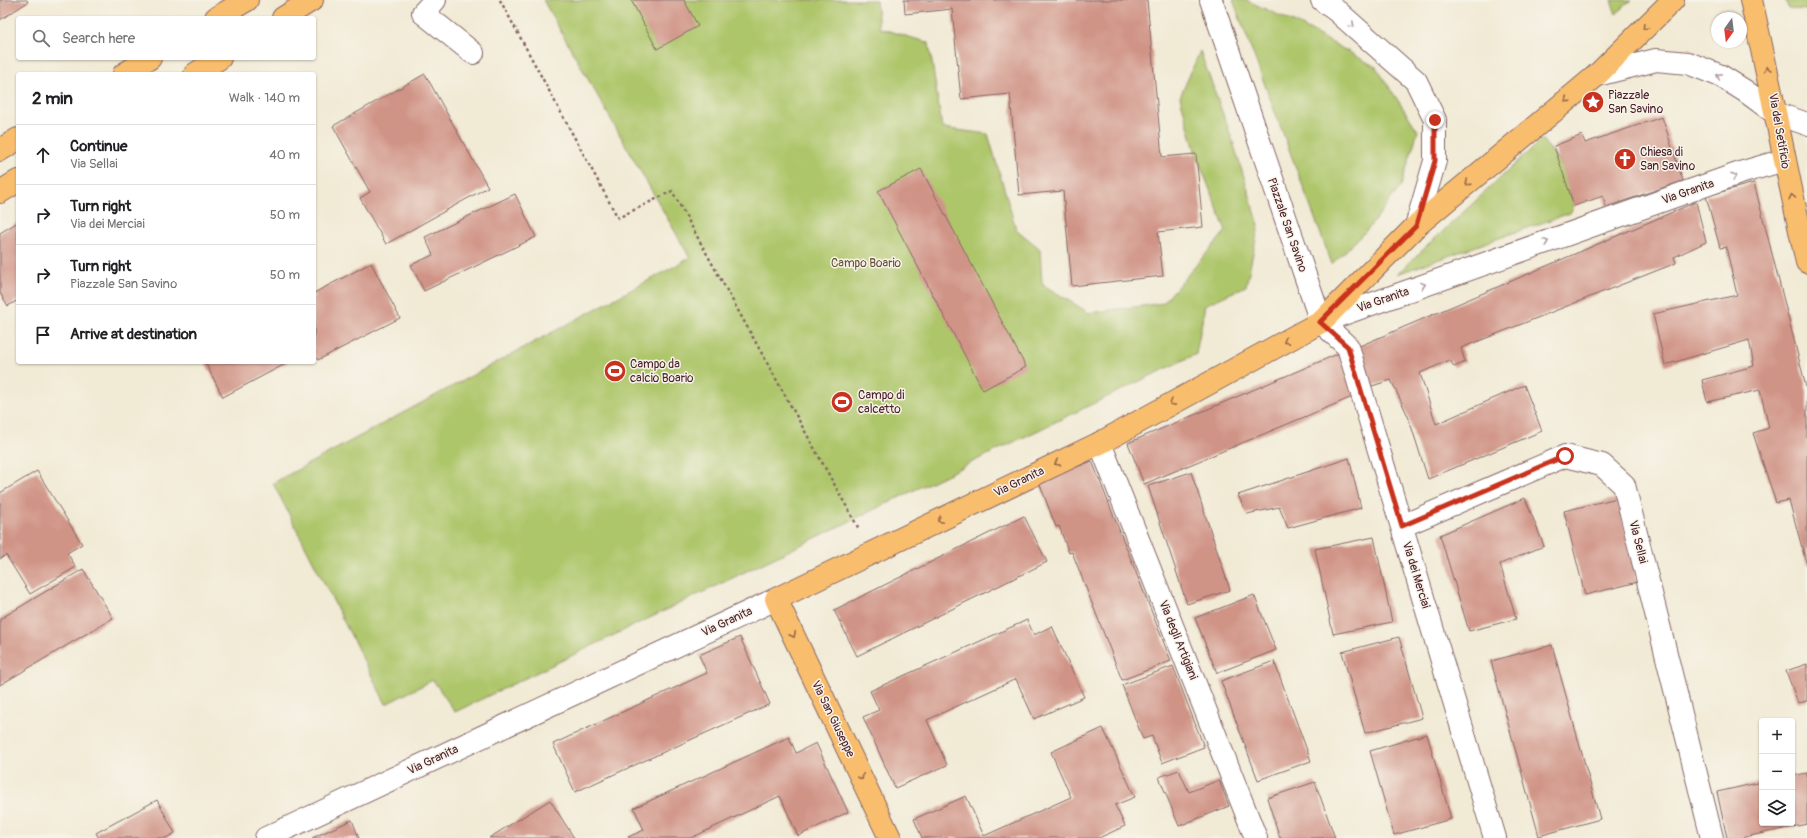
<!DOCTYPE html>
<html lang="en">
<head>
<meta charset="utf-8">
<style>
  :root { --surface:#fff; --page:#f6f6f6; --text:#202124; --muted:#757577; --line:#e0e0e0 }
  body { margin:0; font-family:Pangolin,sans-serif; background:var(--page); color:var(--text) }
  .controls { position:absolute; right:12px; bottom:12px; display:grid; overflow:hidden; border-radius:4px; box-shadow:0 1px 3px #0004 }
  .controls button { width:36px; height:36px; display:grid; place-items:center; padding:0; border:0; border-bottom:1px solid var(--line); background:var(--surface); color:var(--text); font:20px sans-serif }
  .compass { position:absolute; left:1711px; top:12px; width:36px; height:36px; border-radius:50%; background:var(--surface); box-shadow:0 1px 3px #0004; rotate:194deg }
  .stop { position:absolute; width:12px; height:12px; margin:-9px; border:3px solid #c8321e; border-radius:50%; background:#fff }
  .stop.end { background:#c8321e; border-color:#fff; box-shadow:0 1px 4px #0008 }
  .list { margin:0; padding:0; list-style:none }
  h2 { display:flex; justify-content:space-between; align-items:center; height:52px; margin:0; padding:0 16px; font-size:17px }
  h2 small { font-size:13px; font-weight:400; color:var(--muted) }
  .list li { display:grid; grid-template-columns:26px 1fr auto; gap:12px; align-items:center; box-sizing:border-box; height:60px; padding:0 16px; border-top:1px solid var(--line) }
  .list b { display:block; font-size:15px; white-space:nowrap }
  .list p { margin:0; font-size:13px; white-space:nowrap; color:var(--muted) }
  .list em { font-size:13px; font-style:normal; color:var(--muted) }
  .icon { flex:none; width:22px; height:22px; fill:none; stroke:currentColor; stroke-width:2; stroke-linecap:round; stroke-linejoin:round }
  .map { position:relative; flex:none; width:1807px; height:838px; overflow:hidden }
  .search { position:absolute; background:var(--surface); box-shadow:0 1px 3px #0004; left:16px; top:16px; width:300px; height:44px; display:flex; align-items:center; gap:10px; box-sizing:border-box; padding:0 14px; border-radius:4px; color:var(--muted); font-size:15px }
  .panel { position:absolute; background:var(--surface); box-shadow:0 1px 3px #0004; left:16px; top:72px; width:300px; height:292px; border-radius:4px }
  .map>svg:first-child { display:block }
  .green { fill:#aec66b; stroke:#7c724b }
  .building { fill:#d09487 }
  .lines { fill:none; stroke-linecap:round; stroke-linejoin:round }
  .minor-casing { stroke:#846666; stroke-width:24 }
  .major-casing { stroke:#846666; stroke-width:24 }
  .path { stroke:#846666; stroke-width:2.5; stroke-dasharray:3 3; stroke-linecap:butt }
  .minor { stroke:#fff; stroke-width:22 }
  .major { stroke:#f9be6d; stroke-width:22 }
  .oneway { stroke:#ae9aa0 }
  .oneway2 { stroke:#996749 }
  .route { stroke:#c8321e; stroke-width:5 }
  .labels { text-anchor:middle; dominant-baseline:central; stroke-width:3; stroke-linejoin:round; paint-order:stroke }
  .poi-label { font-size:12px; fill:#4a1f2b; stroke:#f7f3e8; text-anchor:start }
  .street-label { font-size:12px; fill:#4a1f2b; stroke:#f7f3e8 }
  .park-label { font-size:12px; fill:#68513e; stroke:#f7f3e8 }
</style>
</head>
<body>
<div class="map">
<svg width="1807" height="838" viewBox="0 0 1807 838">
  <rect width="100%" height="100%" fill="#f7f3e8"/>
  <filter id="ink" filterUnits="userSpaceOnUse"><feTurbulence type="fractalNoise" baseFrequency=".025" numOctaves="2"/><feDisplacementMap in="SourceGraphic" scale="8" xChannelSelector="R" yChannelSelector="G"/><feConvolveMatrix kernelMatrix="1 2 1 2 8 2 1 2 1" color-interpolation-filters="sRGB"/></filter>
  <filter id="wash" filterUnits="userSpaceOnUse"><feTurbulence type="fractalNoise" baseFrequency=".012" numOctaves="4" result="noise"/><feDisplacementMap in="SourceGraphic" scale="16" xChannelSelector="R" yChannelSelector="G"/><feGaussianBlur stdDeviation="0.9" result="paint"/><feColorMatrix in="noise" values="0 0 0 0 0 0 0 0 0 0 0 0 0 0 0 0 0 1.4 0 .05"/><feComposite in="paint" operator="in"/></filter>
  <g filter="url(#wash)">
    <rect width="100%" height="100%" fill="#f1ead5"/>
    <!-- green -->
    <path class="green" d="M543 0H876L879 28 929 43 942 128 988 134 1016 229 1040 249 1042 284 1089 313 1163 303 1226 231 1196 154 1180 97 1200 51 1232 139 1259 225 1246 286 1205 305 1196 354 455 712 433 680 386 704 273 483 690 258Z
      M1233 0H1246L1300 25 1376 67 1418 131 1401 186 1368 229 1332 264Z
      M1611 0H1632L1616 14Z
      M1786 0H1807V10L1788 9Z
      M1542 139 1561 164 1574 206 1570 213 1397 274Z"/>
    <g id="blocks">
      <!-- building -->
      <path class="building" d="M0 0H27L28 2 0 20Z
        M631 0H684L698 26 657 49Z
        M904 0H1147L1162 157 1196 154 1203 227 1158 232 1163 276 1072 286 1063 191 1019 195 1010 94 961 99 952 9 905 14Z
        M425 74 488 187 386 244 360 198 370 192 333 126Z
        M1662 117 1683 181 1606 207 1603 196 1574 206 1554 146 1582 135 1585 143Z
        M921 169 1026 367 983 390 878 191Z
        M1754 183 1807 391V566L1789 500 1776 503 1753 433 1769 428 1760 390 1707 402 1702 380 1754 366 1749 340 1665 365 1653 314 1737 295 1726 247 1720 248 1706 196Z
        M515 194 536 237 424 291 411 265 433 255 425 237Z
        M1696 202 1706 242 1674 257 1676 263 1461 348 1465 362 1454 367 1450 360 1420 373 1436 424 1524 385 1542 431 1428 479 1408 416 1391 380 1372 386 1355 348Z
        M18 222V300L8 306 0 293V233Z
        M371 263 400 318 318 360 314 353V293Z
        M1340 353 1357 395 1144 484 1128 443Z
        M205 362H289L223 397Z
        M1349 458 1361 508 1288 528 1279 507 1247 514 1238 495Z
        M1092 461 1171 661 1122 680 1072 552 1069 553 1059 526 1056 527 1039 482Z
        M37 471 82 544 67 553 76 567 30 594 6 555 0 559V493Z
        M1191 472 1230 590 1187 604 1148 486Z
        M1525 498 1544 546 1500 564 1516 619 1469 631 1440 535Z
        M1617 498 1638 582 1585 595 1564 511Z
        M1024 516 1047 562 857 656 834 610Z
        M1374 537 1392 622 1333 634 1315 549Z
        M83 569 113 618 0 685V619Z
        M1254 595 1276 650 1217 673 1195 618Z
        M1027 620 1034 635 1052 626 1084 697 1034 719 1016 679 927 720 947 765 895 788 863 717 879 710 870 691Z
        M740 637 770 704 575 792 553 744 707 673 699 655Z
        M1399 637 1422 718 1365 733 1342 652Z
        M1552 645 1600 819 1539 836 1491 661Z
        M1274 661 1311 761 1258 780 1221 681Z
        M1807 664V701L1798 703 1786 671Z
        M1173 666 1204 747 1162 763 1152 736 1143 739 1122 685Z
        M1103 728 1135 797 1115 805 1125 826 1099 838H922L914 819 966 796 984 836 1071 797 1051 752Z
        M1427 734 1451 819 1394 835 1370 751Z
        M789 737 796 753 816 743 848 812 798 836 780 796 691 838H629L628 837 644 830 634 808Z
        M1179 770 1189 792 1219 780 1229 806 1179 826 1159 777Z
        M1807 773V824L1740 838H1727L1717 792 1762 782V823H1792V776Z
        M1315 782 1335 838H1280L1267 798Z
        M157 800 175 833 166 838H99L96 833Z
        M550 800 574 838H489Z
        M352 820 359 838H312Z"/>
    </g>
  </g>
  <g filter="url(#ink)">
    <use href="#blocks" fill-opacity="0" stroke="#846666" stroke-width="1"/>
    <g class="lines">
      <!-- minor casing -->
      <g class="minor-casing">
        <path id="minor" d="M435 0 423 13 473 53
          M1211 0 1321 322 1348 347 1495 838
          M1322 0 1338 12 1416 81 1435 120V161L1416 226
          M1597 75 1656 60 1688 63 1721 76 1745 91 1775 113 1807 124
          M1321 322 1740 173 1784 160
          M1100 443 1256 838
          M1402 526 1565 456 1602 465 1624 485 1712 838
          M266 838 776 599"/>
      </g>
      <!-- major casing -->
      <g class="major-casing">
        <path id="major" d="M1751 0C1771 87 1787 175 1807 262
          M216 18 247 0
          M283 18 312 0
          M124 74 150 58
          M195 74 220 58
          M0 150 18 139
          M0 192 18 181
          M890 838 776 599 1100 443 1321 322 1416 226 1597 75 1673 0"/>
      </g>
      <!-- path -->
      <path class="path" d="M500 0 618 218 672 191 859 529"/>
      <!-- minor -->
      <use href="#minor" class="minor"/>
      <!-- major -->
      <use href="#major" class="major"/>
    </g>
    <!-- one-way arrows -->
    <defs><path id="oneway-chevron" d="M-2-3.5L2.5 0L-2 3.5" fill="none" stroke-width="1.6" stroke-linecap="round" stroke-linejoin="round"/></defs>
    <g class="oneway">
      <use href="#oneway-chevron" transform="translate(1352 25) rotate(42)"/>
      <use href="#oneway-chevron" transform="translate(1719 76) rotate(-154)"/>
      <use href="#oneway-chevron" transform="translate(1734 176) rotate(-19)"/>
      <use href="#oneway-chevron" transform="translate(1546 242) rotate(-19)"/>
      <use href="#oneway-chevron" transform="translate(1423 285) rotate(-19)"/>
    </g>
    <g class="oneway2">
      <use href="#oneway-chevron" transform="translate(1645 27) rotate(135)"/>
      <use href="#oneway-chevron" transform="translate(1767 69) rotate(-103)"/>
      <use href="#oneway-chevron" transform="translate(1567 100) rotate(140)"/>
      <use href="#oneway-chevron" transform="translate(1468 183) rotate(140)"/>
      <use href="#oneway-chevron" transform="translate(1792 197) rotate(-103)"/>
      <use href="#oneway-chevron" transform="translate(1286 341) rotate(151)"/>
      <use href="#oneway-chevron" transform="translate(1172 403) rotate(151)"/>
      <use href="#oneway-chevron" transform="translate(1057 463) rotate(154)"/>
      <use href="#oneway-chevron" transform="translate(940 520) rotate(154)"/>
      <use href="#oneway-chevron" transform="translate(793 635) rotate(64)"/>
      <use href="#oneway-chevron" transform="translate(861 777) rotate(64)"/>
    </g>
  </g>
  <g class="lines" filter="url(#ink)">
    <!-- route -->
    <path class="route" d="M1435 120V161L1416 226 1320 322 1348 347 1402 526 1565 456"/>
  </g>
  <!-- icons -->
  <defs>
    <g id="sight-disc" transform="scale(1.15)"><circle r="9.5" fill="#c8321e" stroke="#f7f3e8"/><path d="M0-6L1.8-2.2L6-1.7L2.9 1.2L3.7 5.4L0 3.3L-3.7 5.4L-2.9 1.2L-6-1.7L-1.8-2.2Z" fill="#fff"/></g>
    <g id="church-disc" transform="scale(1.15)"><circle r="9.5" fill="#c8321e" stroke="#f7f3e8"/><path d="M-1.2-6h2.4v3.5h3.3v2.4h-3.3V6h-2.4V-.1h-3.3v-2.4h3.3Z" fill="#fff"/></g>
    <g id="stadium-disc" transform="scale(1.15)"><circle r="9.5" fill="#c8321e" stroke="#f7f3e8"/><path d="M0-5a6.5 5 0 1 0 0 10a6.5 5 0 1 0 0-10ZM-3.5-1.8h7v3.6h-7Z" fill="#fff"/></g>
  </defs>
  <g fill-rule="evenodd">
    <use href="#sight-disc" x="1593" y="102"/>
    <use href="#church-disc" x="1625" y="159"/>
    <use href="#stadium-disc" x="615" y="371"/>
    <use href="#stadium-disc" x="842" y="402"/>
  </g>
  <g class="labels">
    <!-- poi labels -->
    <g class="poi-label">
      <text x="1608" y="95">Piazzale<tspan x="1608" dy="14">San Savino</tspan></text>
      <text x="1640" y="152">Chiesa di<tspan x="1640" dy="14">San Savino</tspan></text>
      <text x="630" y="364">Campo da<tspan x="630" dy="14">calcio Boario</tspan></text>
      <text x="858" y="395">Campo di<tspan x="858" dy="14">calcetto</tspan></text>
    </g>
    <!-- street labels -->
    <g class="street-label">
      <text transform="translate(1779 131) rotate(80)">Via del Setificio</text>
      <text transform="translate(1688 192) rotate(-19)">Via Granita</text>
      <text transform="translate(1287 225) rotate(71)">Piazzale San Savino</text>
      <text transform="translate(1383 300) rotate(-19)">Via Granita</text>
      <text transform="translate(1019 482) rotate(-26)">Via Granita</text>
      <text transform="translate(1638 542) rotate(76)">Via Sellai</text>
      <text transform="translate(1416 575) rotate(73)">Via dei Merciai</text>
      <text transform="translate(727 622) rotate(-25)">Via Granita</text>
      <text transform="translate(1178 640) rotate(68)">Via degli Artigiani</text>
      <text transform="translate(833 719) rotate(64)">Via San Giuseppe</text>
      <text transform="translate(433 760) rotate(-25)">Via Granita</text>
    </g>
    <!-- park labels -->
    <g class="park-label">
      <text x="866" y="263">Campo Boario</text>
    </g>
  </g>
</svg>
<div class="controls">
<button>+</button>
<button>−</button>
<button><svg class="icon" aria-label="layers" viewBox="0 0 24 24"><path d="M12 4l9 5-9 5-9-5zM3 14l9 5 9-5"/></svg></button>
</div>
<svg class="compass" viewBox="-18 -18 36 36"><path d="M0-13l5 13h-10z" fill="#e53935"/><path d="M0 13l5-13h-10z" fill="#757577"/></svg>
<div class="stop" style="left:1565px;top:456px"></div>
<div class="stop end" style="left:1435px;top:120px"></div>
<div class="search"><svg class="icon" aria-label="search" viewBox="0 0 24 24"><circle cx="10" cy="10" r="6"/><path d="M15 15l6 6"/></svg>Search here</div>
<section class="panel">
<h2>2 min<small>Walk · 140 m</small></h2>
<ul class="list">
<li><svg class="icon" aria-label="ahead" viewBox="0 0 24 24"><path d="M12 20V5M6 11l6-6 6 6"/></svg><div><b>Continue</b><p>Via Sellai</p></div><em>40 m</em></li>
<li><svg class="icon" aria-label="right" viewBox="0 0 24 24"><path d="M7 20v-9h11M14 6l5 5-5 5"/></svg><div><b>Turn right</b><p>Via dei Merciai</p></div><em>50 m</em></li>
<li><svg class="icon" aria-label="right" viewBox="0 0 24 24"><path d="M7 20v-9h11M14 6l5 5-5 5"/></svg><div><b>Turn right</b><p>Piazzale San Savino</p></div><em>50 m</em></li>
<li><svg class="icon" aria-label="arrive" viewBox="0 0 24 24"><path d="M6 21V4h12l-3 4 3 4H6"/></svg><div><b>Arrive at destination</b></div></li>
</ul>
</section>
</div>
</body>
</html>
